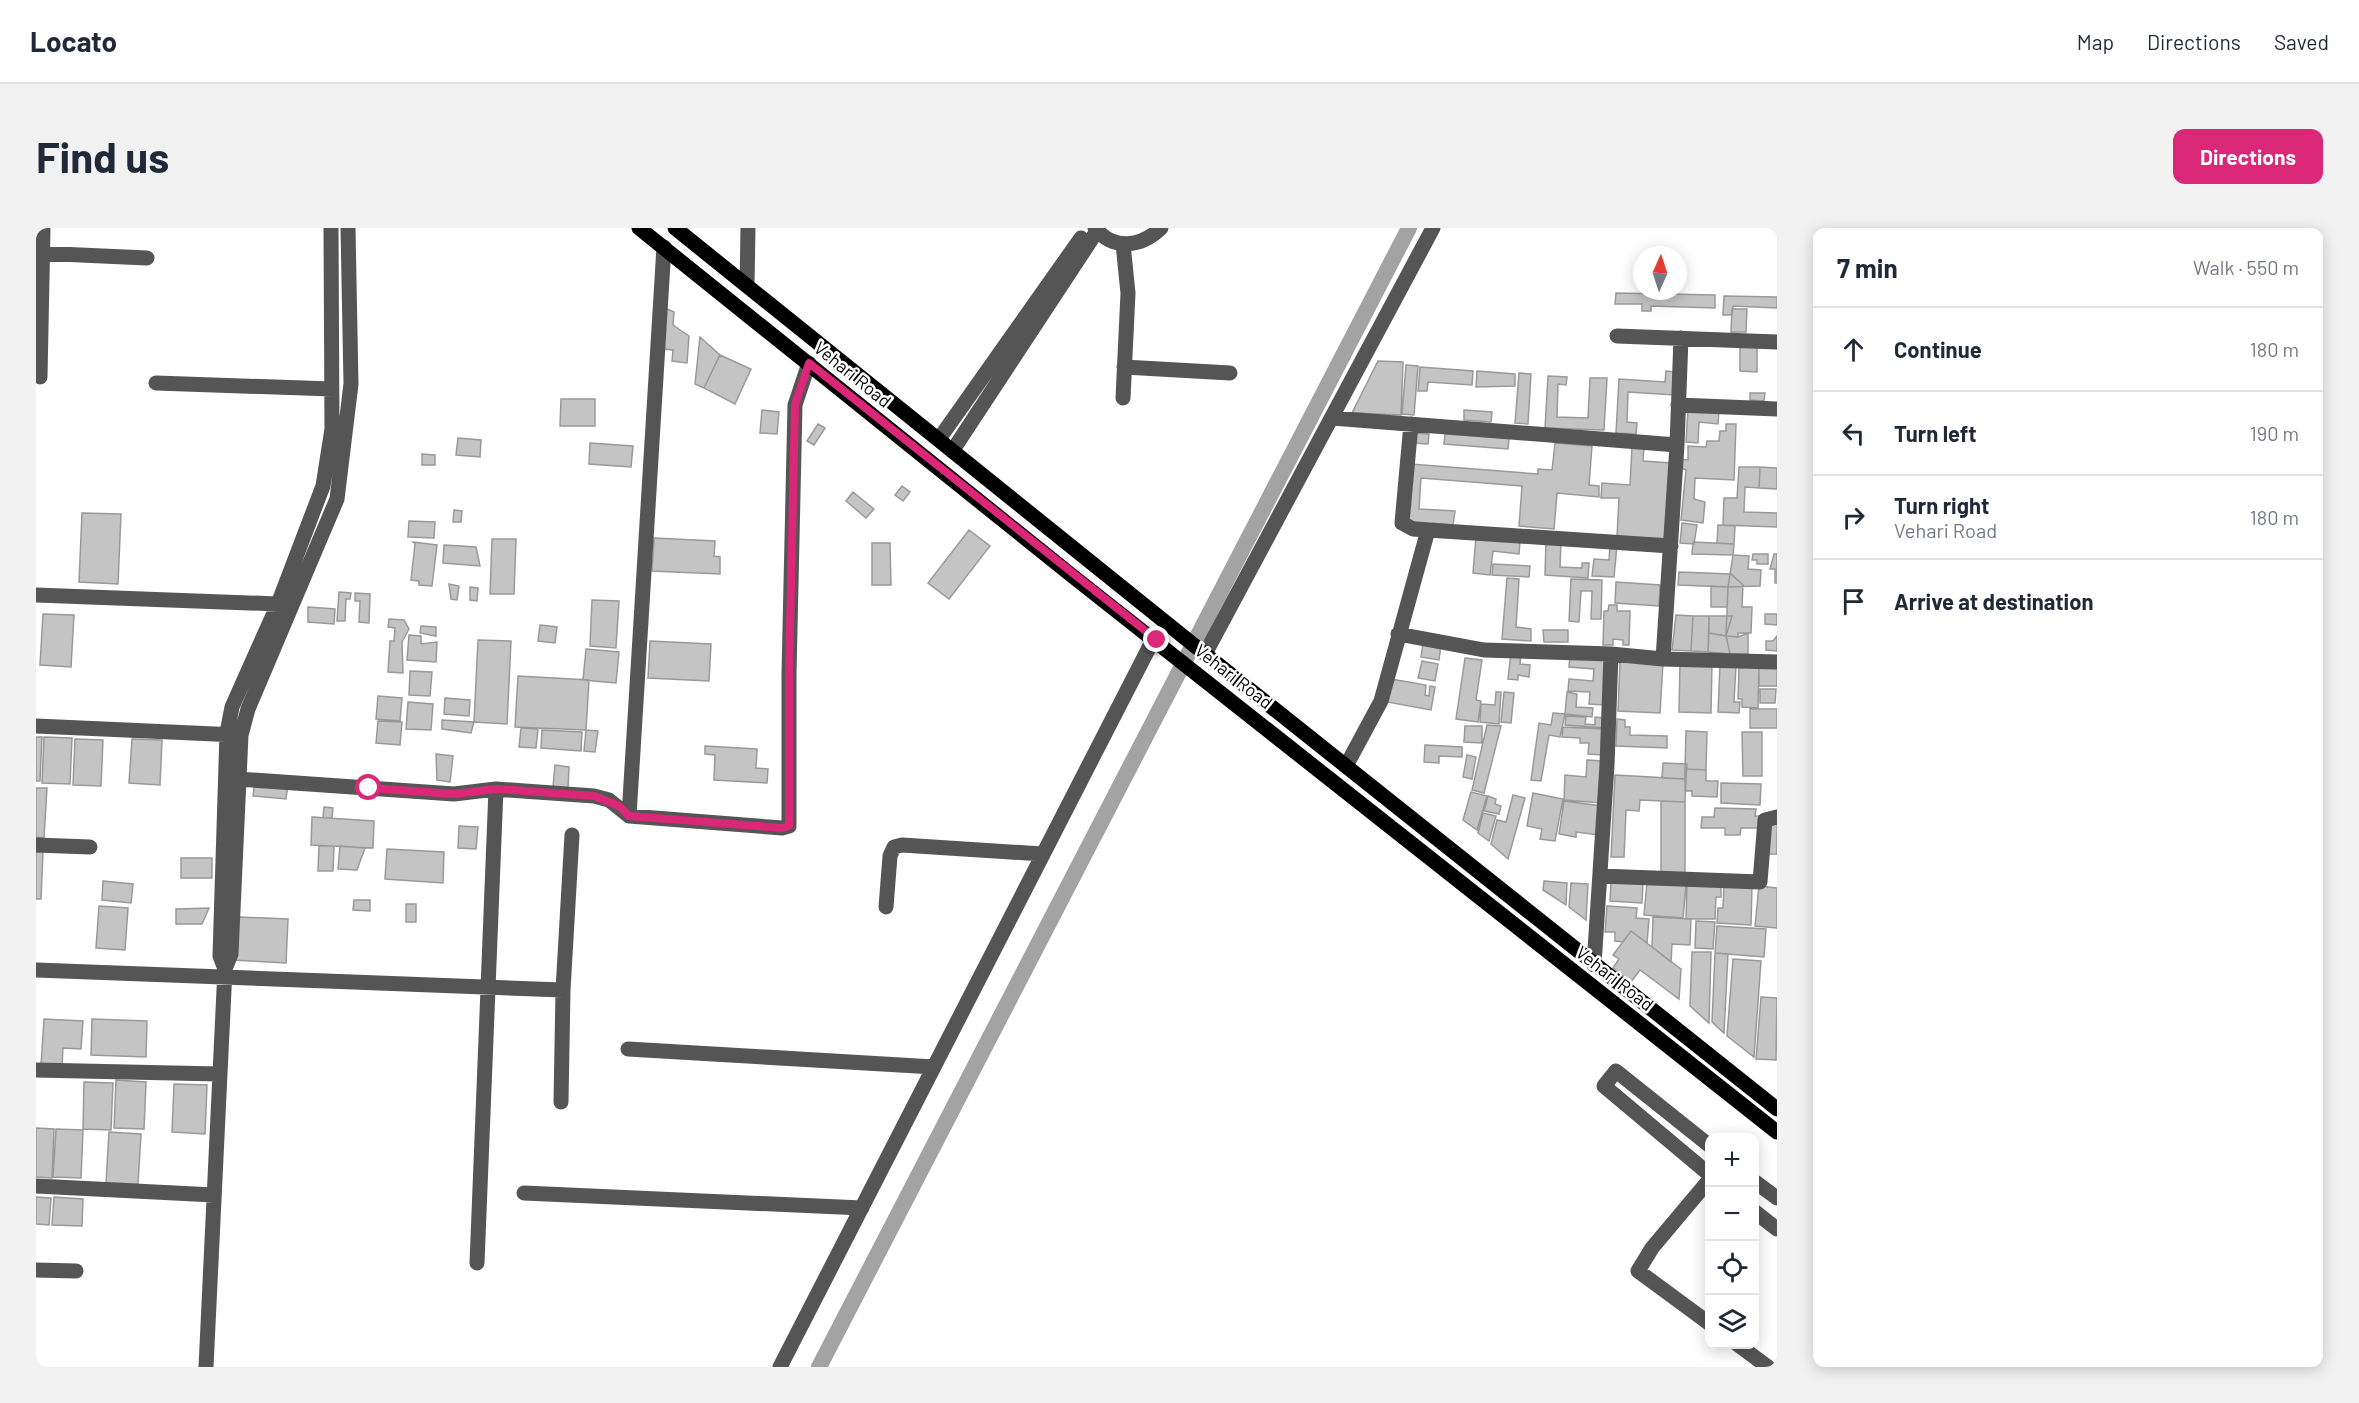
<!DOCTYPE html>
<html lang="en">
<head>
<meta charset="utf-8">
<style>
  :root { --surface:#fff; --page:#f2f2f3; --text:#1f2937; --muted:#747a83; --line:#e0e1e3; --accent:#db2777 }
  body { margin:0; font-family:Barlow,sans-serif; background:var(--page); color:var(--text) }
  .controls { position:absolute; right:18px; bottom:18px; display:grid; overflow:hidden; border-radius:12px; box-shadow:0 3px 15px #0003 }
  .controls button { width:54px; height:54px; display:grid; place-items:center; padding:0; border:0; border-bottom:2px solid var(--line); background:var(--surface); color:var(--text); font:30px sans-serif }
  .compass { position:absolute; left:1597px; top:18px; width:54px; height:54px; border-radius:50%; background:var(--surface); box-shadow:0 3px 15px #0003; rotate:3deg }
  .stop { position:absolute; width:18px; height:18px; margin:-14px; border:4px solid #db2777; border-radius:50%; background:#fff }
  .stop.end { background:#db2777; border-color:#fff; box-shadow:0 2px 6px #0008 }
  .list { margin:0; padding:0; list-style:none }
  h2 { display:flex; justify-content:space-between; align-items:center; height:78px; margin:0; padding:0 24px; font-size:26px }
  h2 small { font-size:20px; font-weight:400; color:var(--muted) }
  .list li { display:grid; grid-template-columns:39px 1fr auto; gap:18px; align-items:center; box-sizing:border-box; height:84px; padding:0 24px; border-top:2px solid var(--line) }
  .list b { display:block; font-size:22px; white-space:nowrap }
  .list p { margin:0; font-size:20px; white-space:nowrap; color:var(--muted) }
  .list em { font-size:20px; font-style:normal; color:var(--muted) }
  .icon { flex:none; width:33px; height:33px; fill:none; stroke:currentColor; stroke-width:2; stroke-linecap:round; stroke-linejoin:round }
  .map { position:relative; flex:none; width:1741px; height:1139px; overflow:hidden; border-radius:12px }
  header { display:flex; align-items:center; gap:36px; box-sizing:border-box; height:84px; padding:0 30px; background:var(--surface); border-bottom:2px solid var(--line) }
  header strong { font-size:28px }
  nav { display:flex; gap:33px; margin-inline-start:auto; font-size:21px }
  .intro { display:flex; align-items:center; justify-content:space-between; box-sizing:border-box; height:144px; padding:0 36px }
  h1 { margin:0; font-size:42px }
  .button { padding:15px 27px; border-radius:12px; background:var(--accent); color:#fff; font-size:21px; font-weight:700 }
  main { display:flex; gap:36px; padding:0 36px }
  aside { flex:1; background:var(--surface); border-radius:12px; box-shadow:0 3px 15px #0003 }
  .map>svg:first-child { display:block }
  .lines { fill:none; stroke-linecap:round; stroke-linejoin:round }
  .canal { stroke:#a3a3a3; stroke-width:16 }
  .building { fill:#c4c4c4; stroke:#999; stroke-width:1.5 }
  .minor { stroke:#555; stroke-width:15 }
  .major { stroke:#000; stroke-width:15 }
  .route { stroke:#db2777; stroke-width:8 }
  .labels { text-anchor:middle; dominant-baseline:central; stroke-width:5; stroke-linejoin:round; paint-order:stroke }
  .street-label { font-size:18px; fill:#000; stroke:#fff }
</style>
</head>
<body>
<header>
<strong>Locato</strong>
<nav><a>Map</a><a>Directions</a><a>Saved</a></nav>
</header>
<div class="intro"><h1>Find us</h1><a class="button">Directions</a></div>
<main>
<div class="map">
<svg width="1741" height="1139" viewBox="0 0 1741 1139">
  <rect width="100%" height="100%" fill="#fff"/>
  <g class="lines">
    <!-- canal -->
    <path class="canal" d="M783 1139 1373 0"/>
  </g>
  <!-- building -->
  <path class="building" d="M1580 65 1679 67V80L1615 78V83H1606V76H1579Z
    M1688 68 1741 69V80L1697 78 1696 87H1687Z
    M629 80 638 84 637 97 653 108 651 135 636 133 637 122 626 121Z
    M1696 81H1711L1710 104H1695Z
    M664 109 684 127 668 160 659 156Z
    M1704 118H1721V144L1704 143Z
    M684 127 715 141 699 176 668 160Z
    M1342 133 1367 134 1365 187 1316 185Z
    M1370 137 1382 138 1378 187 1366 186Z
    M1384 139 1437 143 1436 157 1392 154 1391 163H1382Z
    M1441 143 1479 146V158L1440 159Z
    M1630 143 1640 144 1639 167 1592 164 1591 194 1601 195 1600 206 1580 205 1583 151 1629 154Z
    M1483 145 1495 146 1492 196 1479 195Z
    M1512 148 1531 149 1530 157 1522 156 1521 189 1552 190 1554 150H1571L1568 202 1509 200Z
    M1714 165H1729L1728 173 1714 172Z
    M525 171H559V198H524Z
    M1652 181 1683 183 1682 196 1663 194 1662 215 1650 214Z
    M726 182 743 184 741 206 724 205Z
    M1428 182 1456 184 1455 194 1428 192Z
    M782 196 789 200 778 217 771 213Z
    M1690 196H1700L1698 252 1659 250 1658 271 1669 274 1667 295 1645 292 1650 242 1644 239V231L1652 232V218L1670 219 1671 213H1683L1684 203H1690Z
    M1378 205 1393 206 1392 216 1377 215Z
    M1409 206 1473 210 1472 221 1408 216Z
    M422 210 445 212 444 229 420 227Z
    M554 215 597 218 595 239 553 236Z
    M1519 215 1556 218 1553 257 1563 258V269L1521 265 1518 301 1483 298 1486 258 1385 250 1383 281 1419 283 1417 297 1370 293 1375 236 1502 246V241L1516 242Z
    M1596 218 1608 219 1607 233 1636 235 1631 312 1581 309 1583 270H1565L1566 255 1594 257Z
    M386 226 399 227V237H386Z
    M1703 239H1724L1723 260 1709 259 1708 284 1741 285V299L1687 297 1688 270H1701Z
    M1724 239 1741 240V261L1723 260Z
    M866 258 874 264 867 273 859 267Z
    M817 264 838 281 830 290 810 273Z
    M418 282 426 283 425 294H417Z
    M46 285 85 286 82 356 43 354Z
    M373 293 399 294 398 310 372 309Z
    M1646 295 1661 297 1658 316 1644 315Z
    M1682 297 1699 298 1698 316 1681 315Z
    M933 302 954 318 913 371 892 355Z
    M1440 308 1484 313 1483 326 1457 323 1454 347 1437 345Z
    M618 310 679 313 678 328 684 329V346L616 343Z
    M456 311H480L478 366H454Z
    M1510 312 1525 313 1524 339 1546 340V335H1553L1552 350 1509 347Z
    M377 314 401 317 396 358 383 357V353L375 352 379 316Z
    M1657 314 1698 316 1697 327 1656 326Z
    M836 315H854L855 357H836Z
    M408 317 440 319 444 338 407 335Z
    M1574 317H1581L1578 349 1556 348 1558 331 1573 332Z
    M1717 326H1732V336H1721V332H1716Z
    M1738 326H1741V355H1739V341H1734Z
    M1697 327 1713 328 1712 341 1725 342 1724 358 1692 359Z
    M1457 336 1494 338 1493 349 1456 347Z
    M1643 344 1695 346 1707 357 1706 379H1716L1715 405H1702V409L1690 408 1692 359 1642 357Z
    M1471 350 1483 351 1480 399 1495 401V413L1466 411Z
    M1535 351 1566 352 1565 391H1555L1556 363H1545L1543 394 1533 393Z
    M1580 354 1624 357 1623 378 1579 375Z
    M413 356 423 358 421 372 415 371Z
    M1675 358 1692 359 1691 379H1675Z
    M434 359 442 360 441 373 434 372Z
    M303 364 315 365 314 371H310L309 393H301Z
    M319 365 334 366 333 395 323 394 324 373H319Z
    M556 372 583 373 580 420 554 418Z
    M1573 377H1581V383H1594L1593 417H1587V412L1577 411V417H1567L1568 383H1572Z
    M272 379 299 381 298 396 272 394Z
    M7 386 38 387 35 439 4 437Z
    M1729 386H1741V397L1729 396Z
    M1640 387 1657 388 1655 423 1636 422Z
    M1657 388H1673L1672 424 1655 423Z
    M1673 388H1696L1690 408 1673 405Z
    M353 391 368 392 373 401 366 414 367 445 352 444 354 413H358L359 400 352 399Z
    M504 397 521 399 519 415 502 413Z
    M385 398 400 399V408L384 405Z
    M1507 402H1532V414H1508Z
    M1673 405 1690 408 1694 426 1672 424Z
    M1712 405V426H1694L1690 408 1702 409Z
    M373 407 385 408V416L401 414 400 434 371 432Z
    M1741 408V423L1730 422V413H1737Z
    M442 412 475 413 471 496 438 494Z
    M614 413 675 416 673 453 612 450Z
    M1387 415 1405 417 1403 432 1385 429Z
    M550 421 583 424 580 455 547 452Z
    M1475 424 1485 425 1484 436 1494 437 1493 449 1482 447V452L1472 451Z
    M1534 427 1571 430 1568 477 1553 476 1554 464 1532 463 1533 451 1557 453 1558 441 1533 439Z
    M1429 430 1446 432 1440 472 1445 473 1442 494 1420 491Z
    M1386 433 1402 436 1399 453 1382 450Z
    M1584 433 1627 435 1624 485 1582 483Z
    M1644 436 1676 437 1675 485 1643 484Z
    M1684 437 1700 438 1698 474H1704L1703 485 1682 484Z
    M1703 438H1723L1722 480 1706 479V471H1702Z
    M1723 439 1741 440V458H1723Z
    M374 443 396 444 394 468 373 467Z
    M482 448 553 452 550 502 479 499Z
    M1355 451 1390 457 1389 467 1393 468 1394 458 1399 459 1395 482 1351 474Z
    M1724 461H1740L1739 475H1724Z
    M1460 464H1465L1463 496 1444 494 1445 476 1459 477Z
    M1468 464 1478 465 1475 495 1465 494Z
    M1531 464 1541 466 1540 479 1557 480 1556 489 1529 486Z
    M342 468 366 470 364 493 340 491Z
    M409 470 434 472 433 488 408 486Z
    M372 474 397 476 395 502 370 501Z
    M1714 481H1741V500H1714Z
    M1517 485 1529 486 1524 509 1513 507 1505 553 1495 552 1503 495 1515 497Z
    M1530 488 1550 489 1549 496 1559 497V489L1568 490V500L1529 497Z
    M1581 491 1589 492V499H1594V507L1631 508V520L1580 518Z
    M406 492 438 494 435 505 406 501Z
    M342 493 366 494 364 517 340 515Z
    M1451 497 1465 498 1448 565 1436 562Z
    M1429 498H1446V515L1428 514Z
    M1527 499 1568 501 1567 527 1552 526 1553 515H1544V510L1526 509Z
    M485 500 502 501 500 520 483 519Z
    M506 502 546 504 545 523 505 520Z
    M550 502 562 503 559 524 548 523Z
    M1650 503 1671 504 1670 542 1649 541Z
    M1706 504H1726V548H1707Z
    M0 509H6L4 553H0Z
    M8 509 36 510 34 556 6 555Z
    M39 511 67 512 65 558 37 557Z
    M96 511 126 512 124 557 93 555Z
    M1389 517 1426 519V529L1403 528V535L1388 534Z
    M669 518 721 521 720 540 732 541 731 555 678 552 679 527 669 526Z
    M400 526 417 528 414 554 401 552Z
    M1431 527 1440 529 1436 551 1427 549Z
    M1551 532 1566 533V575L1528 572 1529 547 1550 549Z
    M1627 535 1651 536 1650 551 1626 550Z
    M519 537 533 539 532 560 517 559Z
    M1649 541 1670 542V553H1682L1681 569 1656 568V563H1649Z
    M1579 547 1650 551 1649 574 1604 572 1603 583 1590 582 1588 629H1575Z
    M219 552 252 556 250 571 217 568Z
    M1685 555 1725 556 1724 577 1685 575Z
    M0 560H11L8 610 0 609Z
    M1435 564 1451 568 1441 602 1427 592Z
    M1497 565 1527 571 1519 613 1504 611 1506 601 1491 598Z
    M1477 567 1489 570 1472 631 1455 616 1461 592 1470 594Z
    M1452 568 1460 571 1459 576 1465 578 1463 586 1448 583Z
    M1528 573 1566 578 1563 607 1540 604V609L1523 606Z
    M1625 573 1649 574V645H1625Z
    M288 579 297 580 296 590H287Z
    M1679 580 1720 581 1719 588H1724V600H1705L1704 607H1689V600H1665L1666 589H1678Z
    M1447 585 1460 588 1453 613 1442 605Z
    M276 589 338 593 337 620 275 617Z
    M1732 593H1741V626H1732Z
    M423 598 442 599 440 621 422 620Z
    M283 618H298L297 643H282Z
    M304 618 329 620 321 642 302 641Z
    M351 621 408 624 407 655 349 651Z
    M0 624H7L5 671H0Z
    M145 630H176V650H145Z
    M67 653 97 656 95 675 66 672Z
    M1508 653 1531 655 1530 677 1507 662Z
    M1575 654 1607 655 1606 675 1574 673Z
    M1611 654 1650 657 1647 690 1608 687Z
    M1535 655 1552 656 1550 692 1533 679Z
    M1651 656H1685V669H1680L1679 691H1650Z
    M1688 657 1716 658 1715 697 1681 695 1682 680H1687Z
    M1723 658 1741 660V700L1719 698Z
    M318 672H334V683L317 682Z
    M370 676H380V694H370Z
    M63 678 92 680 89 722 60 720Z
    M1571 678 1601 680 1600 690 1613 691 1611 715 1595 703 1587 714 1579 713V704H1569Z
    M173 680 166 696H140V681Z
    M203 689 252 691 250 735 195 732Z
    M1617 689 1655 691 1654 717 1636 716 1635 734 1616 719Z
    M1660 693 1679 694 1677 721 1659 720Z
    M1681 698 1730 701 1728 729 1679 725Z
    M1595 703 1645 741 1643 771 1604 742 1595 754 1577 740 1583 731 1577 727Z
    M1656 724H1675L1673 795 1654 778Z
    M1679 725 1692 726 1688 805 1676 794Z
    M1697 731 1725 733 1718 829 1691 808Z
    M1725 769 1741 770 1740 832 1720 831Z
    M8 791 47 793 45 821 27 820 26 838 5 837Z
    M56 791 111 793 110 829 55 827Z
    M80 852 110 854 108 901 78 900Z
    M48 854 77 855 75 902 47 901Z
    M138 856 171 857 169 906 136 904Z
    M0 900 18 901 16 950 0 949Z
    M20 901 47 902 45 950 17 949Z
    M73 904 105 906 102 956 70 955Z
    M0 969 15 970 13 997 0 996Z
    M18 969 47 971 46 998 16 997Z"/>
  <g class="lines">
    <!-- minor -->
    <path class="minor" d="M1059 0C1078 23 1105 19 1125 0
      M0 25 111 30
      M711 58 712 0
      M1581 108 1741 114
      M1088 139 1194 145
      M4 149 7 0
      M120 155 296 161
      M1087 170 1092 65 1087 16
      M1642 177 1741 181
      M1296 190 1641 217 1645 110
      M903 211 1045 10
      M917 222 1061 3
      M1392 302 1635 318
      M0 367 242 376
      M1362 406 1448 422 1575 426 1571 537 1558 737
      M1169 426 1397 0
      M1575 426 1627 431 1741 434
      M1627 431 1641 217
      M0 498 201 507
      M1310 538 1345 473 1392 302 1377 301 1366 295 1375 196
      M202 551 418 566 460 561 558 568 573 572 593 588 746 600 753 598V446L759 177 773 135
      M593 588 628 19
      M0 617 54 619
      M1564 648 1724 654 1729 592 1741 589
      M850 679 854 628 858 619 866 617 1007 626
      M189 741 184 728 191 505 196 479 242 376 287 258 296 201 295 0
      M0 742 527 762
      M592 821 898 839
      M0 842 183 846
      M525 874 527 762 536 607
      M1674 918 1580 843 1568 858 1674 947
      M1674 951 1616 1020 1602 1043 1674 1096
      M1718 953 1741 970
      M0 958 178 967
      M488 965 826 980
      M1718 983 1741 1001
      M441 1035 460 561
      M0 1042 40 1043
      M1701 1116 1732 1139
      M170 1139 189 741 195 726 205 507 212 481 301 271 315 156 312 0
      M744 1139 1118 410"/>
    <!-- major -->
    <path class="major" d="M603 0 1039 350 1741 904
      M639 0 1169 426 1741 881"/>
  </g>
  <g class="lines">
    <!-- route -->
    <path class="route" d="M333 560 418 566 460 561 558 568 583 578 593 588 746 600 753 598V446L759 177 773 135 1121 412"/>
  </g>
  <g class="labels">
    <!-- street labels -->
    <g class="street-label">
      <text transform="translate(817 146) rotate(39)">Vehari Road</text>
      <text transform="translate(1198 448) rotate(38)">Vehari Road</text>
      <text transform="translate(1579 750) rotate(38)">Vehari Road</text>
    </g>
  </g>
</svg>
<div class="controls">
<button>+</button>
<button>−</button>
<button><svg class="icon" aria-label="locate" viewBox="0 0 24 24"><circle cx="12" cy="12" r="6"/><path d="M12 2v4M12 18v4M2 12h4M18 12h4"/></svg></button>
<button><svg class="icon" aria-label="layers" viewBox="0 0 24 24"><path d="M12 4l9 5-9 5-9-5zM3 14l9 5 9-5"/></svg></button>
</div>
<svg class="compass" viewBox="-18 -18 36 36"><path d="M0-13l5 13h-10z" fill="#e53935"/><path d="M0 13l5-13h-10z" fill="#747a83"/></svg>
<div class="stop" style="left:333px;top:560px"></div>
<div class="stop end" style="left:1121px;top:412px"></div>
</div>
<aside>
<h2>7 min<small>Walk · 550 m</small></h2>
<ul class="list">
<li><svg class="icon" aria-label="ahead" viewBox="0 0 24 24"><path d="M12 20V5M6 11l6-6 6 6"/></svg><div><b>Continue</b></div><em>180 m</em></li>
<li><svg class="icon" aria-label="left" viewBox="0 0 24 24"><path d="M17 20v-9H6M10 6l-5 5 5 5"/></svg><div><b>Turn left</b></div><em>190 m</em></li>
<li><svg class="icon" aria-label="right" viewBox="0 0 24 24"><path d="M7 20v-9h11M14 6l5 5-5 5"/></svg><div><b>Turn right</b><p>Vehari Road</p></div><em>180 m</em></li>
<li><svg class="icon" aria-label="arrive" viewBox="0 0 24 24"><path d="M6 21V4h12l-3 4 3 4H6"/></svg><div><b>Arrive at destination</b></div></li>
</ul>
</aside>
</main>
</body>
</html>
